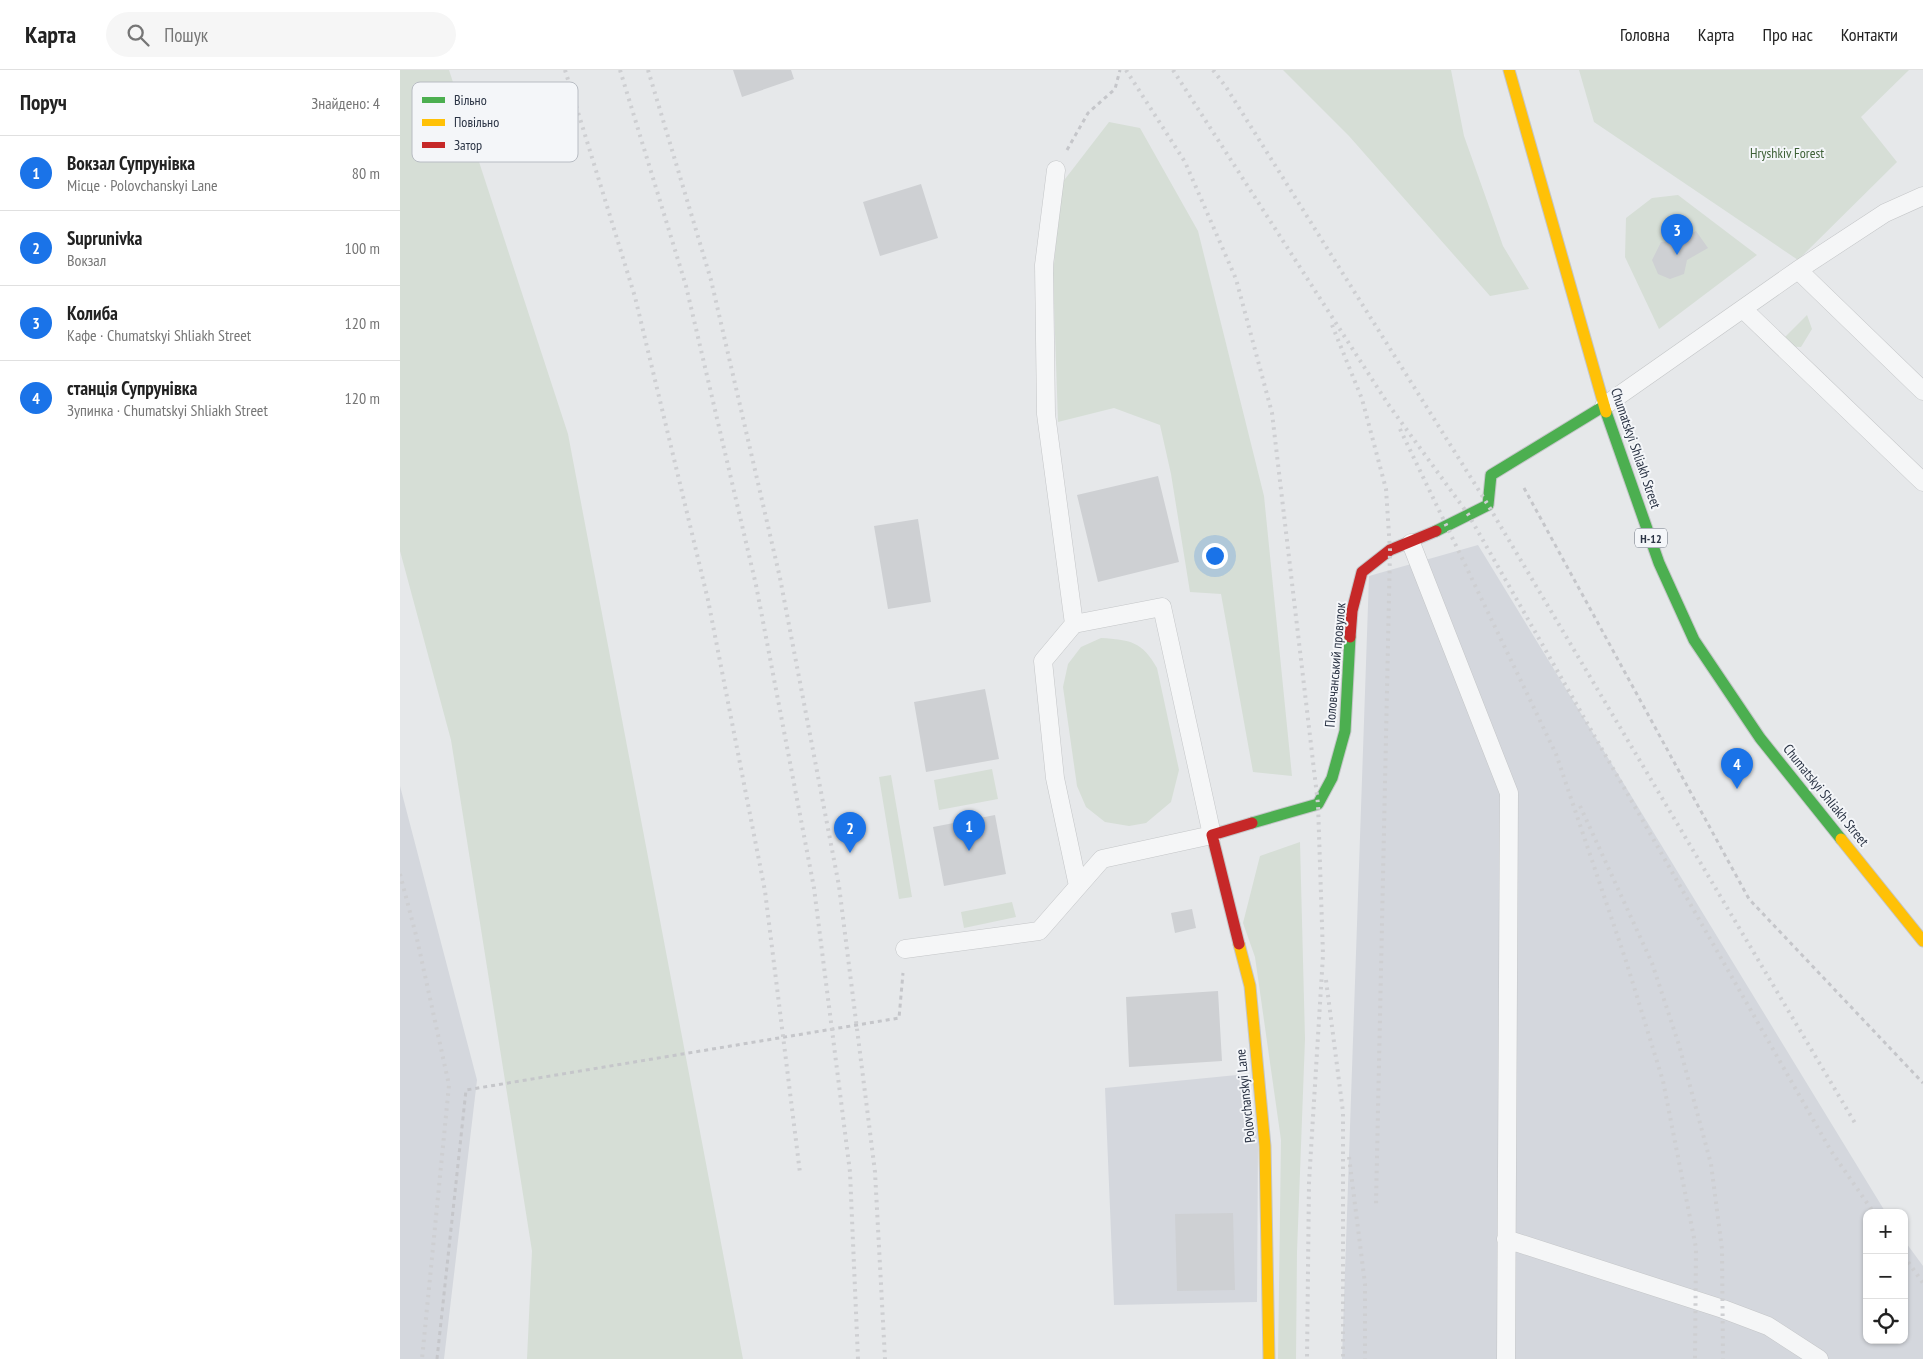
<!DOCTYPE html>
<html lang="uk">
<head>
<meta charset="utf-8">
<style>
  :root { --surface:#fff; --page:#f6f6f6; --text:#222; --muted:#767676; --line:#e0e0e0; --accent:#1a73e8 }
  body { margin:0; font-family:"PT Sans Narrow",sans-serif; background:var(--page); color:var(--text) }
  .controls { position:absolute; right:15px; bottom:15px; display:grid; overflow:hidden; border-radius:10px; box-shadow:0 1px 4px #0004 }
  .controls button { width:45px; height:45px; display:grid; place-items:center; padding:0; border:0; border-bottom:1px solid var(--line); background:var(--surface); color:var(--text); font:25px sans-serif }
  .you { position:absolute; left:814px; top:485px; width:18px; height:18px; margin:-12px; border:4px solid #fff; border-radius:50%; background:#1a73e8; box-shadow:0 0 0 8px #1a73e833 }
  .badge { display:grid; place-items:center; width:32px; height:32px; border-radius:50%; background:var(--accent); color:#fff; font-size:16px; font-weight:700 }
  .pin { position:absolute; translate:-50% -41px; filter:drop-shadow(0 1px 2px #0008) }
  .pin::after { content:''; position:absolute; top:26px; width:18px; height:15px; background:inherit; clip-path:polygon(0 0,100% 0,50% 100%) }
  .list { margin:0; padding:0; list-style:none }
  h2 { display:flex; justify-content:space-between; align-items:center; height:65px; margin:0; padding:0 20px; font-size:21px }
  h2 small { font-size:16px; font-weight:400; color:var(--muted) }
  .list li { display:grid; grid-template-columns:32px 1fr auto; gap:15px; align-items:center; box-sizing:border-box; height:75px; padding:0 20px; border-top:1px solid var(--line) }
  .list b { display:block; font-size:19px; white-space:nowrap }
  .list p { margin:0; font-size:16px; white-space:nowrap; color:var(--muted) }
  .list em { font-size:16px; font-style:normal; color:var(--muted) }
  .icon { flex:none; width:28px; height:28px; fill:none; stroke:currentColor; stroke-width:2; stroke-linecap:round; stroke-linejoin:round }
  .map { position:relative; flex:none; width:1523px; height:1289px; overflow:hidden }
  header { display:flex; align-items:center; gap:30px; box-sizing:border-box; height:70px; padding:0 25px; background:var(--surface); border-bottom:1px solid var(--line) }
  header strong { font-size:24px }
  nav { display:flex; gap:28px; margin-inline-start:auto; font-size:18px }
  .search { width:350px; height:45px; background:var(--page); display:flex; align-items:center; gap:12px; box-sizing:border-box; padding:0 18px; border-radius:28px; color:var(--muted); font-size:19px }
  main { display:flex }
  aside { flex:1; background:var(--surface) }
  .map>svg:first-child { display:block }
  .built { fill:#d4d7dd }
  .green { fill:#d6ded6 }
  .building { fill:#ced0d3 }
  .lines { fill:none; stroke-linecap:round; stroke-linejoin:round }
  .lane-casing { stroke:#c4c6c8; stroke-width:19 }
  .fast-casing { stroke:#c4c6c8; stroke-width:13 }
  .slow-casing { stroke:#c4c6c8; stroke-width:13 }
  .jam-casing { stroke:#c4c6c8; stroke-width:13 }
  .path { stroke:#c5c6ca; stroke-width:3; stroke-dasharray:4 4; stroke-linecap:butt }
  .lane { stroke:#f5f6f7; stroke-width:18 }
  .fast { stroke:#4caf50; stroke-width:11 }
  .slow { stroke:#ffc107; stroke-width:11 }
  .jam { stroke:#c62828; stroke-width:11 }
  .rail { stroke:#cecfd2; stroke-width:4; stroke-dasharray:2.5 5; stroke-linecap:butt }
  .labels { text-anchor:middle; dominant-baseline:central; stroke-width:4; stroke-linejoin:round; paint-order:stroke }
  .shield { fill:#f4f6f9; stroke:#676e7b; stroke-width:1 }
  .shield-label { font-size:12px; font-weight:bold; fill:#2b3445 }
  .park-label { font-size:14px; fill:#3f6138; stroke:#f4f6f9 }
  .street-label { font-size:14px; fill:#2b3445; stroke:#f4f6f9 }
  .key { fill:#f4f6f9; stroke:#b8bcc3; stroke-width:1 }
  .key-label { font-size:14px; fill:#2b3445 }
</style>
</head>
<body>
<header>
<strong>Карта</strong>
<div class="search"><svg class="icon" aria-label="search" viewBox="0 0 24 24"><circle cx="10" cy="10" r="6"/><path d="M15 15l6 6"/></svg>Пошук</div>
<nav><a>Головна</a><a>Карта</a><a>Про нас</a><a>Контакти</a></nav>
</header>
<main>
<aside>
<h2>Поруч<small>Знайдено: 4</small></h2>
<ul class="list">
<li><span class="badge">1</span><div><b>Вокзал Супрунівка</b><p>Місце · Polovchanskyi Lane</p></div><em>80 m</em></li>
<li><span class="badge">2</span><div><b>Suprunivka</b><p>Вокзал</p></div><em>100 m</em></li>
<li><span class="badge">3</span><div><b>Колиба</b><p>Кафе · Chumatskyi Shliakh Street</p></div><em>120 m</em></li>
<li><span class="badge">4</span><div><b>станція Супрунівка</b><p>Зупинка · Chumatskyi Shliakh Street</p></div><em>120 m</em></li>
</ul>
</aside>
<div class="map">
<svg width="1523" height="1289" viewBox="0 0 1523 1289">
  <rect width="100%" height="100%" fill="#e6e8ea"/>
  <!-- built -->
  <path class="built" d="M1078 475 1486 1143H1467V1270H1504V1170L1523 1196V1289H942L969 506Z
    M0 716 77 1010 44 1289H0Z
    M847 1004 858 1073 857 1232 714 1235 705 1018Z"/>
  <!-- green -->
  <path class="green" d="M0 0H49L168 364 343 1289H127L132 1181 51 670 0 481Z
    M883 0H1051L1064 66 1103 176 1129 219 1090 226 949 66Z
    M1179 0H1509L1461 47 1497 92 1398 190 1194 52Z
    M709 52 740 58 798 161 864 426 892 706 853 702 821 524 790 522 771 404 760 355 714 338 658 352 653 204 662 113Z
    M1278 125 1357 185 1259 259 1225 187 1226 148 1252 128Z
    M1407 245 1412 259 1401 277 1376 276Z
    M701 568C730 570 742 571 757 598L779 700 771 732 746 753 729 756 705 752 686 737 677 716 663 617 668 594 681 577Z
    M592 699 598 729 539 740 534 710Z
    M491 705 512 827 499 829 479 707Z
    M900 772 905 969 897 1182 896 1289H878L881 1070 855 887 843 853 860 786Z
    M612 832 616 847 564 858 561 842Z"/>
  <!-- building -->
  <path class="building" d="M333 0H391L394 9 342 27Z
    M521 114 538 168 480 186 463 132Z
    M1296 161 1308 178 1287 190 1284 204 1270 209 1258 204 1252 190 1261 172 1278 171Z
    M758 406 779 492 698 512 677 425Z
    M518 449 531 532 488 539 474 456Z
    M585 619 599 689 526 702 514 632Z
    M595 745 606 804 544 816 533 757Z
    M792 839 796 858 775 863 771 843Z
    M818 921 822 991 729 997 726 927Z
    M833 1143 835 1220 777 1221 775 1144Z"/>
  <g class="lines">
    <!-- lane casing -->
    <g class="lane-casing">
      <path id="lane" d="M656 100 644 195 646 344 674 554
        M1398 200 1523 321
        M1344 240 1523 412
        M1204 336 1398 200 1485 143 1523 126
        M1011 473 1109 723 1106 1289
        M505 879 639 861 702 789 812 765 762 537 674 554 643 591 655 708 678 816
        M1106 1169 1323 1239 1368 1256 1419 1289"/>
    </g>
    <!-- fast casing -->
    <g class="fast-casing">
      <path id="fast" d="M1206 342 1259 493 1294 570 1360 668 1441 769
        M1036 461 1088 435 1091 405 1204 336
        M852 753 918 734 932 708 945 661 950 567"/>
    </g>
    <!-- slow casing -->
    <g class="slow-casing">
      <path id="slow" d="M1109 0 1206 342
        M1441 769 1523 871
        M839 874 850 916 865 1076 869 1289"/>
    </g>
    <!-- jam casing -->
    <g class="jam-casing">
      <path id="jam" d="M950 567 952 541 962 502 990 480 1036 461
        M839 874 812 765 852 753"/>
    </g>
    <!-- path -->
    <path class="path" d="M667 80 688 43 715 19 720 0
      M1124 418 1349 829 1523 1013
      M37 1289 66 1020 499 948 503 903"/>
    <!-- lane -->
    <use href="#lane" class="lane"/>
    <!-- fast -->
    <use href="#fast" class="fast"/>
    <!-- slow -->
    <use href="#slow" class="slow"/>
    <!-- jam -->
    <use href="#jam" class="jam"/>
    <!-- rail -->
    <path class="rail" d="M165 0 235 227 308 530 365 821 400 1103
      M220 0 286 216 356 515 414 818 450 1102 458 1289
      M248 0 311 210 380 508 439 816 475 1102 485 1289
      M726 0 785 92 836 209 872 343 918 734 923 885 909 1112 907 1289
      M773 0 988 334 1068 444 1431 1081 1474 1143
      M813 0 826 17 1088 435 1455 1053
      M932 255 962 329 986 419 990 480 976 1134
      M1000 359 1156 684 1226 891 1263 1011 1296 1178 1295 1289
      M1180 736 1252 893 1279 975 1311 1094 1322 1179 1323 1289
      M0 804 17 869 49 1015 22 1289
      M926 910 943 1042V1289
      M949 1087 965 1214V1289
      M1504 1186 1523 1213"/>
  </g>
  <g class="labels">
    <!-- shield labels -->
    <rect class="shield" x="1235" y="458.5" width="32" height="19" rx="4"/>
    <g class="shield-label">
      <text x="1251" y="468">Н-12</text>
    </g>
    <!-- park labels -->
    <g class="park-label">
      <text x="1387" y="83">Hryshkiv Forest</text>
    </g>
    <!-- street labels -->
    <g class="street-label">
      <text transform="translate(1236 378) rotate(71)">Chumatskyi Shliakh Street</text>
      <text transform="translate(935 595) rotate(-85)">Половчанський провулок</text>
      <text transform="translate(1426 725) rotate(51)">Chumatskyi Shliakh Street</text>
      <text transform="translate(845 1026) rotate(-96)">Polovchanskyi Lane</text>
    </g>
  </g>
  <!-- legend -->
  <rect x="12" y="12" width="166" height="80" rx="8" class="key"/>
  <rect x="22" y="27" width="23" height="6" fill="#4caf50"/>
  <rect x="22" y="49" width="23" height="7" fill="#ffc107"/>
  <rect x="22" y="72" width="23" height="6" fill="#c62828"/>
  <g class="key-label">
    <text x="54" y="35">Вільно</text>
    <text x="54" y="57">Повільно</text>
    <text x="54" y="80">Затор</text>
  </g>
</svg>
<div class="controls">
<button>+</button>
<button>−</button>
<button><svg class="icon" aria-label="locate" viewBox="0 0 24 24"><circle cx="12" cy="12" r="6"/><path d="M12 2v4M12 18v4M2 12h4M18 12h4"/></svg></button>
</div>
<div class="you"></div>
<div class="pin badge" style="left:569px;top:781px">1</div>
<div class="pin badge" style="left:450px;top:783px">2</div>
<div class="pin badge" style="left:1277px;top:185px">3</div>
<div class="pin badge" style="left:1337px;top:719px">4</div>
</div>
</main>
</body>
</html>
